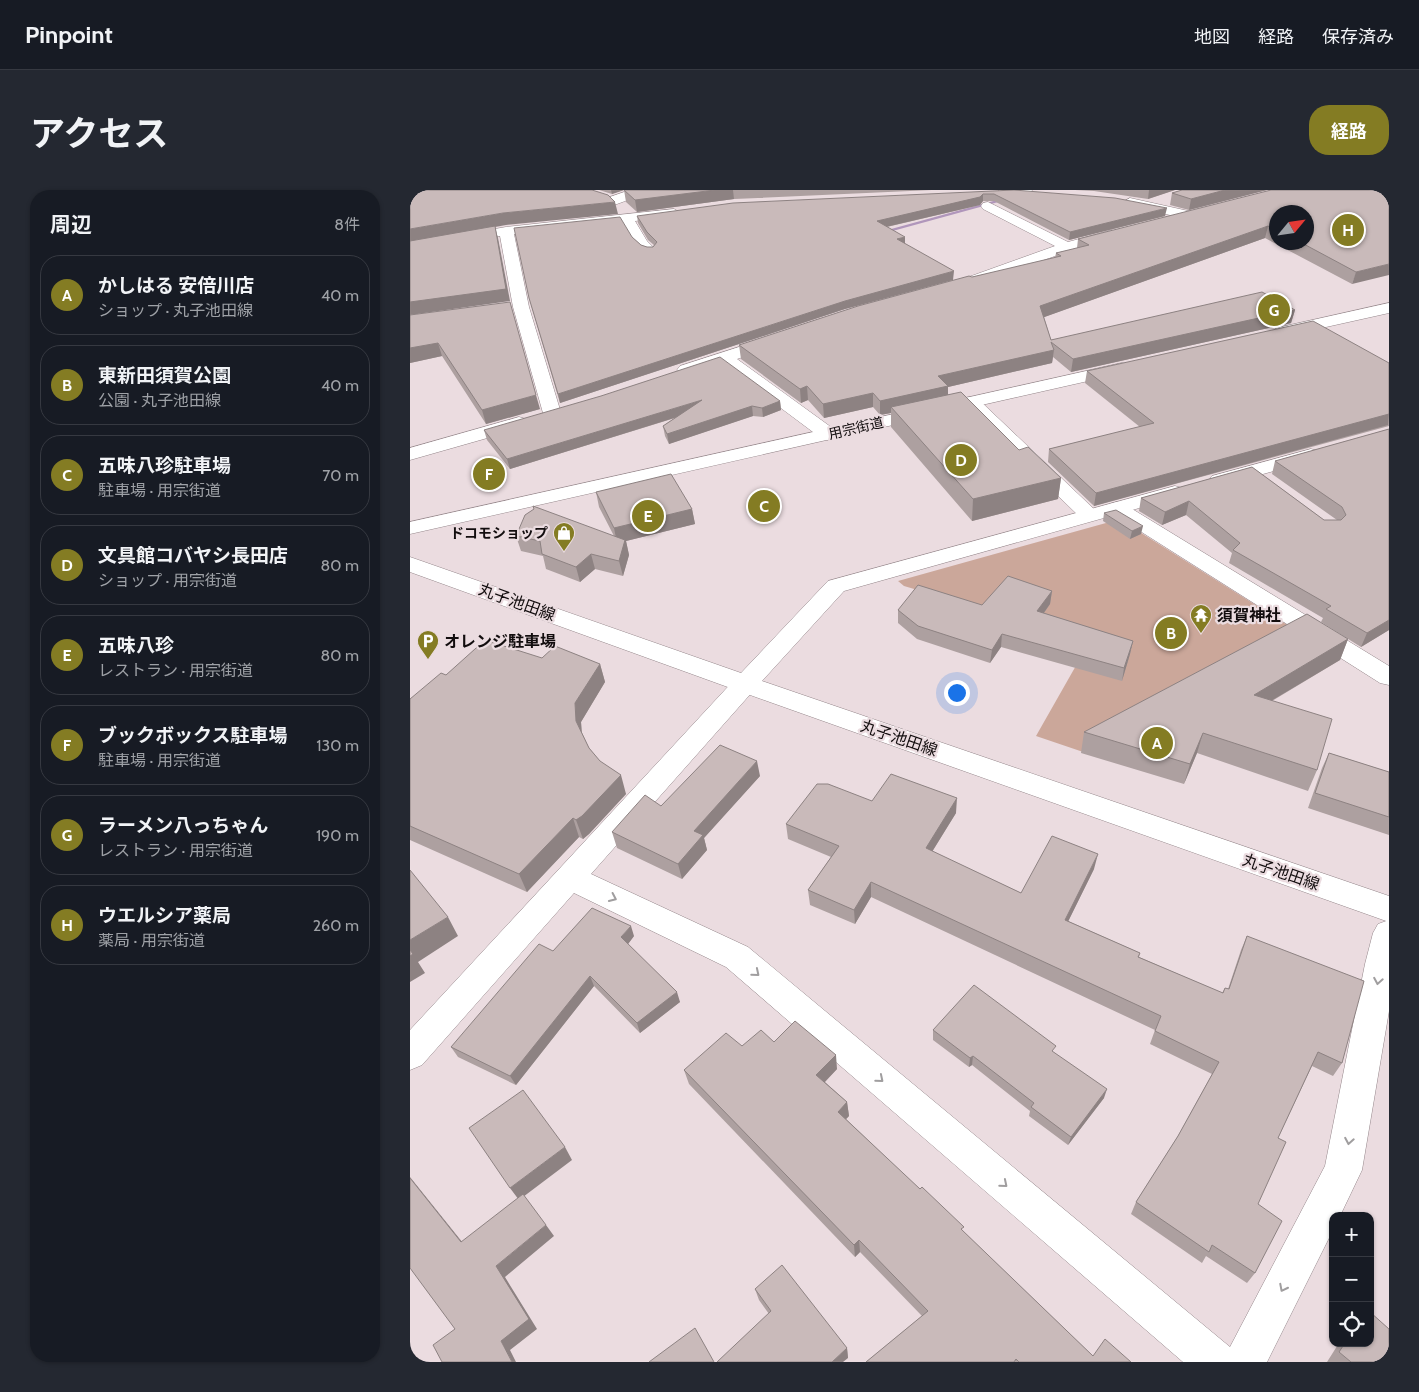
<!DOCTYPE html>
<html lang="ja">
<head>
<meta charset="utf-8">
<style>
  :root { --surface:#171b24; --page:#242831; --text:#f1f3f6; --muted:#9ea1a6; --line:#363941; --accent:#847c23 }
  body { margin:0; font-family:Cabin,"Noto Sans JP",sans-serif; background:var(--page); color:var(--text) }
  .controls { position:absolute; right:15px; bottom:15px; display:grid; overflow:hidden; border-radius:10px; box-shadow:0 1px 4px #0004 }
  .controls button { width:45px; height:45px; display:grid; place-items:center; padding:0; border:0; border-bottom:1px solid var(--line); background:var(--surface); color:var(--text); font:25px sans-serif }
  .compass { position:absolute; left:859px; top:15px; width:45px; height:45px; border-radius:50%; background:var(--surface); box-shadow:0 1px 4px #0004; rotate:61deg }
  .you { position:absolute; left:546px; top:502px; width:18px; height:18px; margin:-12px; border:4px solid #fff; border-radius:50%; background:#1a73e8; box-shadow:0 0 0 8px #1a73e833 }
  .badge { display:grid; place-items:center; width:32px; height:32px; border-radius:50%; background:var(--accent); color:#fff; font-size:16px; font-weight:700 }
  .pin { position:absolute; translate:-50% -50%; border:2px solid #fff; box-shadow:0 1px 5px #0006 }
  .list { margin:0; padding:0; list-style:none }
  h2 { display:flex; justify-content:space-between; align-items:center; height:65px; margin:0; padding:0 20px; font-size:21px }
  h2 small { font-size:16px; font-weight:400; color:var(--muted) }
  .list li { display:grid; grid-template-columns:32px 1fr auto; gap:15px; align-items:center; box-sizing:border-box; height:80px; margin:0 10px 10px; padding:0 10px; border:1px solid var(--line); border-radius:20px }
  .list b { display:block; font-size:19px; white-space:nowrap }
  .list p { margin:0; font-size:16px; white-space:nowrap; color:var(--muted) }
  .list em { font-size:16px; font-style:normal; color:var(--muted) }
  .icon { flex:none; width:28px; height:28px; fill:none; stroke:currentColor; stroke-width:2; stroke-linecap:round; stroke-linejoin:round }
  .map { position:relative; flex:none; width:979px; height:1172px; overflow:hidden; border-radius:20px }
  header { display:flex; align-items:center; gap:30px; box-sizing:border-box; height:70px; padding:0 25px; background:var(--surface); border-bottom:1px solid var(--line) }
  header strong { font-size:24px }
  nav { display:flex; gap:28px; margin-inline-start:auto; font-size:18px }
  .intro { display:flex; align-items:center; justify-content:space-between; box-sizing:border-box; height:120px; padding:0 30px }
  h1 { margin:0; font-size:35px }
  .button { padding:12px 22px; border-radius:20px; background:var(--accent); color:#fff; font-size:18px; font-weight:700 }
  main { display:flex; gap:30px; padding:0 30px }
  aside { flex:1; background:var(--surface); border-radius:20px; box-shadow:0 1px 4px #0004 }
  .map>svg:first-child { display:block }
  .green { fill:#cba79a }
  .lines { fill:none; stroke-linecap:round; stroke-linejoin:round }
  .stream { fill:#b096bb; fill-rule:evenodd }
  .street-casing { stroke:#94868a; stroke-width:1 }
  .secondary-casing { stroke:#94868a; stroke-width:1 }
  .street { fill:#fff; fill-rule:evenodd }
  .secondary { fill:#fff; fill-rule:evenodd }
  .wall { fill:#ada0a0; fill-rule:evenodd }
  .shaded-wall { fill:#8d8282 }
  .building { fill:#c9baba; stroke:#8d8282 }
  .oneway { stroke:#a09e9f }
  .labels { text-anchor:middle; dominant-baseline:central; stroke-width:4.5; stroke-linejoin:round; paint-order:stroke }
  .far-street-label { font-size:14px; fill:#120d0e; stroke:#ebdce0 }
  .far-poi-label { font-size:14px; font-weight:bold; fill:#120d0e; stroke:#ebdce0; text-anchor:end }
  .street-label { font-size:16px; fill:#120d0e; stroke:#ebdce0 }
  .poi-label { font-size:16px; font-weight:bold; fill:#120d0e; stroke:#ebdce0; text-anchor:start }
</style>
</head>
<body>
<header>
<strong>Pinpoint</strong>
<nav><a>地図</a><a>経路</a><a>保存済み</a></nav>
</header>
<div class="intro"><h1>アクセス</h1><a class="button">経路</a></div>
<main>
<aside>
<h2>周辺<small>8件</small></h2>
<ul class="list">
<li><span class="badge">A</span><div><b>かしはる 安倍川店</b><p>ショップ · 丸子池田線</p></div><em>40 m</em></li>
<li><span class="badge">B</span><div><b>東新田須賀公園</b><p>公園 · 丸子池田線</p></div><em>40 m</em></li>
<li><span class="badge">C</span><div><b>五味八珍駐車場</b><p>駐車場 · 用宗街道</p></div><em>70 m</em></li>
<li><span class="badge">D</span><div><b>文具館コバヤシ長田店</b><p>ショップ · 用宗街道</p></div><em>80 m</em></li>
<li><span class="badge">E</span><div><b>五味八珍</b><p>レストラン · 用宗街道</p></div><em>80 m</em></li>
<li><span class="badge">F</span><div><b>ブックボックス駐車場</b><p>駐車場 · 用宗街道</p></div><em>130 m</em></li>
<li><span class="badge">G</span><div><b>ラーメン八っちゃん</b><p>レストラン · 用宗街道</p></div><em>190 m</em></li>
<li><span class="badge">H</span><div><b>ウエルシア薬局</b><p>薬局 · 用宗街道</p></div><em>260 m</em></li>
</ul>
</aside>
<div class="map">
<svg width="979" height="1172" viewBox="0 0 979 1172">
  <rect width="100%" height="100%" fill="#ebdce0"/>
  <!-- green -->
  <path class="green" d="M696 333 717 334 879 436 682 565 626 546 680 451 494 396 488 391Z"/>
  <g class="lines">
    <!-- stream -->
    <path class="stream" d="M587 10 592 11 468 45 463 44Z"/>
    <!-- street casing -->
    <g class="street-casing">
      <path id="street" d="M220 0H238L237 3 207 14 202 15 195 11 197 8Z
        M589 0H622L621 3 603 6 590 3Z
        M720 8 783 22 785 25 778 29 715 15 713 12Z
        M578 12 658 52 702 40 709 44 707 47 662 60 563 95H553L550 92 553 89 645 56 573 19 571 16 573 13Z
        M264 19 271 23 269 26 225 31 237 51 246 60 244 63C227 67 219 44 212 33L104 44 119 117 151 223 149 227 142 229 135 227 133 223 103 117 90 46 0 62V54L96 37Z
        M366 145 372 146 374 150 372 154 327 169 425 240 427 244 425 248 418 250 411 248 312 174 276 185 270 184 267 180 270 176Z
        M561 207 567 208 686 321 689 325 686 329 679 331 672 329 555 216 552 212 555 208Z
        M109 227 116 229 118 233 116 237 0 270V258Z
        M707 312 714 314 979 476V495L970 493 700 322 697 318 700 314Z
        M335 486 344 488 348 494 344 500 181 684 338 757 820 1157 915 976 955 774 963 743 968 734 979 730V821L952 980 930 1026H923V1040L857 1172H773L316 777 164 703 12 875 0 880V840L326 488Z"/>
    </g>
    <!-- secondary casing -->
    <g class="secondary-casing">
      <path id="secondary" d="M979 113V123L871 147 865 145 863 142 865 139 871 137Z
        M712 173 718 174 721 178 718 182 0 344V332Z
        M901 259 908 261 911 265 908 269 809 296 802 294 799 290 802 286Z
        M765 296 772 298 775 302 772 306 434 401 352 491 979 706V732L326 500 0 382V367L331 483 418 391Z"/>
    </g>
    <!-- street -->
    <use href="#street" class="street"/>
    <!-- secondary -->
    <use href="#secondary" class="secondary"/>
  </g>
  <!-- wall -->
  <path class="wall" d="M189 0H214L202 4Z
    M214 0H522L324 9 227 22 216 12Z
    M604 0 755 26 659 50 584 11H573L570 15 477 37 495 54 543 90 435 119 150 213 119 108 222 47 231 55 237 57H243L244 55 238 50 228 33 227 26Z
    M665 0H765L738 9 684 1Z
    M772 0H857L779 20 760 15 762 3Z
    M979 0 942 94 855 48 634 127 641 150 885 120 881 133 661 182 643 167 642 173 538 197V204L609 260 651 288 648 309 562 331 481 237V223L470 225 463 217 414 228 398 210 391 213 331 169 329 155 562 87 645 68 646 63 667 58 668 49ZM866 22 896 52H866Z
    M0 125 130 219 76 234 32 166 0 173Z
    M979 173V236L684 316 638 272 639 259 730 237 675 193 677 181Z
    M370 211 371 220 353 227 343 226 259 254 255 246 253 236 265 228 100 279 77 250 74 240Z
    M979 239V440L951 457 911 432 913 428 819 373 822 363 776 325 752 335 729 321 731 308 842 277 914 330H927L862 284 865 271Z
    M186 302 282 319 285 334 216 351 219 365 213 386 185 379 170 392 136 379 133 366 111 361 106 346H204L189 317Z
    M694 323 731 344 720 349 693 331Z
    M642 401 640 414 634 423 723 451 720 464 712 491 591 457 580 473 507 449 488 433V420L572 415Z
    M938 449 930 470 862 511 907 580 898 601 787 563 774 594 671 563 674 542Z
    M132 468 190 474 195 492 171 532 172 543 179 558 216 604 179 644 173 649 169 647 117 702 0 650V509L36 485Z
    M919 563 979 582V645L898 618 912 578Z
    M350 586 294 648 297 660 272 689 207 658 202 642 251 616Z
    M462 611 546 623 522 662 611 703 684 679 658 731 730 763 729 767 812 803 815 798 818 799 831 760 837 746 932 873 923 886 902 876 868 948 848 1014 845 1083 837 1093 796 1066 792 1073 721 1024 726 1012 768 946 802 884 740 854 745 840 461 707 445 734 400 715 398 700 421 667 378 649 376 634Z
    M224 746 218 754 270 812 230 843 184 796 106 895 48 867 41 857 143 761Z
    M523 840 645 863 694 908 658 955 619 926 620 921 562 875 559 877 523 850Z
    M364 852 427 879 415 892 437 912 439 926 436 929 683 1166 721 1172H456L512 1126 450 1062 445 1067 279 894 274 880 332 856Z
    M345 1099 437 1158 438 1168 359 1124 349 1110Z
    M929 1153H960L979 1172H917Z"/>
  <!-- shaded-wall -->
  <path class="shaded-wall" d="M201 0H214L202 4Z
    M305 0H323L324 9 227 22 225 10Z
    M739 0H765L738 9Z
    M815 0H857L779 20 781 9Z
    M573 4V11L570 15 467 39V31Z
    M205 12 208 24 96 35 85 37 88 48 100 111 0 125V39L93 23Z
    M757 18 755 26 659 50 660 42Z
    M858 36 855 48 629 129 630 116Z
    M495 47V55L487 49Z
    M979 74V85L942 94 946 82Z
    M544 81 543 90 435 119 150 213 148 204 435 111Z
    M885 120 881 133 661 182 663 169Z
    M28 153 32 166 0 173V158Z
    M644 160 642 173 538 197V210L481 217V223L470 225V211L528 186Z
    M397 196 398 210 391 213 390 199Z
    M463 203V217L414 228 413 214Z
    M126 205 130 219 76 234 72 220Z
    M292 210 293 219 100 279 97 269Z
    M370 211 371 220 353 227 352 218Z
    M342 216 343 226 259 254 257 244Z
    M979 224 978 235 684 316 686 303Z
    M651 288 648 309 562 331 563 309Z
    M779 311 776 325 752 335 755 322Z
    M282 319 285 334 216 351 219 365 213 386 209 371 207 353 204 338Z
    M733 336 731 344 720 349 722 341Z
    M181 364 185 379 170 392 166 377Z
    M642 401 640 414 626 434 627 421Z
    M979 430V440L951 457 957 443Z
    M592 444 591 457 580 473 582 460Z
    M938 449 930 470 837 525 844 505Z
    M723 451 720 464 712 491 714 478Z
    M190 474 195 492 171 532 172 550 166 531 165 513Z
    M793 543 787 563 774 594 780 574Z
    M347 571 350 586 294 648 297 660 272 689 268 674 284 641Z
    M211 585 216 604 179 644 173 649 166 630Z
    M547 608 546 623 515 673 516 658Z
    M163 628 169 647 117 702 109 684Z
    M688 664 684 679 652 744 655 730Z
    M461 692V707L445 734 444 720Z
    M38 727 48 746 8 772 15 783 0 792V750Z
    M221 736 224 746 215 758 211 747Z
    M180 786 184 796 106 895 100 886Z
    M267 802 270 812 230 843 227 833Z
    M426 865 427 879 408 899 406 885Z
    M563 866 562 875 559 877 560 868Z
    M697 899 694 908 658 955 661 947Z
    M437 912 439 926 429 936 428 922Z
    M155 957 162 970 109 1010 100 998Z
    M0 987 61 1063 51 1052 0 988Z
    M136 1035 144 1046 95 1087 127 1139 100 1160 106 1172H102L91 1151 86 1076Z
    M449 1050 450 1062 445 1067 444 1055Z
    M437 1158 438 1168 433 1172H422Z"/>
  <!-- building -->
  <path class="building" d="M0 0H182L198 5 205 12 93 23 0 39Z
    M214 0H305L225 10Z
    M604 0 705 8 757 18 660 42 584 4H573L570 7 467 31 495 47 487 49 544 81 435 111 148 204 119 108 104 38 210 27 222 47 231 55 237 57H243L247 52 237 42 227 26 323 13Z
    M772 0H815L781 9 762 3Z
    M861 0H979V74L946 82 890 52H896V22H866V40L858 36 630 116 641 150 852 102 885 120 663 169 641 152 644 160 528 186 538 196 470 211 463 203 413 214 397 196 390 199 329 155 448 116 559 86 562 87 651 66 646 63 679 55 668 49Z
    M85 36 96 99 0 112V51Z
    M100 112 126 205 72 220 28 153 0 158V125Z
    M903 131 979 173V224L686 303 639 259 744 233 677 181Z
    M310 167 370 211 352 218 342 216 257 244 253 236 292 210 97 269 74 240 191 206Z
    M551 202 609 260 618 257 651 288 563 309 481 217Z
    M979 239V430L957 443 916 419 921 416 823 360 830 353 779 311 755 322 731 308 842 277 914 330H931L936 325 932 317 865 271Z
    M261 284 282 319 204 338 186 302Z
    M123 316 215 350 209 371 181 364 166 377 132 364 130 351 106 346 115 325 124 319Z
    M706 320 733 336 722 341 694 323Z
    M598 386 642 401 627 421 723 451 714 478 592 444 582 460 508 436 488 420 508 395 572 415Z
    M897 424 938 449 844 505 922 529 907 580 793 543 780 574 674 542Z
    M75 450 132 468 145 456 190 474 165 513 166 531 179 558 190 571 211 585 172 626 166 630 163 628 109 684 0 636V509L31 483 36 485Z
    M310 555 347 571 284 641 293 645 268 674 202 642 235 605 251 616Z
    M919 563 979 582V627L905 603Z
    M481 584 547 608 516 658 611 703 642 646 688 664 655 730 730 763 728 767 813 803 815 798 819 799 837 746 954 791 932 873 908 862 868 948 876 952 848 1014 872 1031 845 1083 802 1055 799 1062 726 1012 768 946 809 872 745 841 751 826 461 692 444 720 398 700 429 656 376 634 407 594H418L462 611Z
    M0 680 38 727 0 750Z
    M182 718 221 736 211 747 267 802 227 833 180 786 100 886 41 857 129 754 143 761Z
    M0 760 3 764 0 766Z
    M564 795 646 856 642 861 697 899 661 947 621 917 624 913 563 866 560 868 523 840Z
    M385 831 426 865 406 885 437 912 428 922 510 999 512 997 554 1037 551 1039 683 1166 695 1149 721 1172H609L606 1169 604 1172H456L518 1121 449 1050 444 1055 274 880 316 843 332 856 351 840 364 852Z
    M113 900 155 957 100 998 59 938Z
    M0 988 51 1052 113 1004 136 1035 86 1076 119 1129 91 1151 102 1172H32L23 1155 45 1139 0 1078Z
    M372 1075 437 1158 422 1172H307L361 1121 345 1099Z
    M960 1122 979 1139V1172H941L929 1162 935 1153H960Z
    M285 1138 304 1172H239Z"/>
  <!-- one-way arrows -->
  <defs><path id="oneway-chevron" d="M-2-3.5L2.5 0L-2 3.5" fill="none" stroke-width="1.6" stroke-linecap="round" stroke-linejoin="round" transform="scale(1.25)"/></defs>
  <g class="oneway">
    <use href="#oneway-chevron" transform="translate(203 708) rotate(25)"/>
    <use href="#oneway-chevron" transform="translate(346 783) rotate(40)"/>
    <use href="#oneway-chevron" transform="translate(968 791) rotate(100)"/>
    <use href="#oneway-chevron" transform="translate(470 889) rotate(40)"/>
    <use href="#oneway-chevron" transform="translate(939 951) rotate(100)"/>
    <use href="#oneway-chevron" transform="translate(594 994) rotate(40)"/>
    <use href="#oneway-chevron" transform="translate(873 1098) rotate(117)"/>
  </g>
  <!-- icons -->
  <defs>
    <g id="shop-pin" transform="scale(1.125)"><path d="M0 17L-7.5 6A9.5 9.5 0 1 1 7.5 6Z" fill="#847c23" stroke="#ebdce0"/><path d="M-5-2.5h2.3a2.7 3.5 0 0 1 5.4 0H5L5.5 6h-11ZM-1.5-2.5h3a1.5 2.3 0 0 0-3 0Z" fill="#fff"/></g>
    <g id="temple-pin" transform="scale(1.125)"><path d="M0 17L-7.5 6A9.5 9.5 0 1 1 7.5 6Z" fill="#847c23" stroke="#ebdce0"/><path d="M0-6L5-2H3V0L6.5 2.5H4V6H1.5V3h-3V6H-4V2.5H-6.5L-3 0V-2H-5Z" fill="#fff"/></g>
    <g id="parking-pin" transform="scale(1.125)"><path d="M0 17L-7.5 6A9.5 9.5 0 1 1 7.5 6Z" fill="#847c23" stroke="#ebdce0"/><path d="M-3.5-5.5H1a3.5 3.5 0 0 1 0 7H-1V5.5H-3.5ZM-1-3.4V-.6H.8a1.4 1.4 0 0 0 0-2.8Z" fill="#fff"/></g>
  </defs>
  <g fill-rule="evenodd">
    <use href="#shop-pin" x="154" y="343"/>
    <use href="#temple-pin" x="791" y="425"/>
    <use href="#parking-pin" x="18" y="451"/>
  </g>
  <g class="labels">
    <!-- far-street labels -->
    <g class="far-street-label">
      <text transform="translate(446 238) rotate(-13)">用宗街道</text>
    </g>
    <!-- far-poi labels -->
    <g class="far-poi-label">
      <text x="138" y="343">ドコモショップ</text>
    </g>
    <!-- street labels -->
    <g class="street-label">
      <text transform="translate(107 412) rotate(20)">丸子池田線</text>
      <text transform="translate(489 548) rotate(19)">丸子池田線</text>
      <text transform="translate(871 682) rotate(19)">丸子池田線</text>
    </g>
    <!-- poi labels -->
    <g class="poi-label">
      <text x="807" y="425">須賀神社</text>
      <text x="34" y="451">オレンジ駐車場</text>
    </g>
  </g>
</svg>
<div class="controls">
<button>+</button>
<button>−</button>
<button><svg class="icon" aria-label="locate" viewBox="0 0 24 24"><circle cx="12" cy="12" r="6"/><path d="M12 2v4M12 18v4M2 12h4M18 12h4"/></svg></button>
</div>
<svg class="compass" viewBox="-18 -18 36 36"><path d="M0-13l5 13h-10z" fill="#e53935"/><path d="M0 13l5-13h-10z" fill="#9ea1a6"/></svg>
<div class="you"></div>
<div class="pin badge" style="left:747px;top:553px">A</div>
<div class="pin badge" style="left:761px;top:443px">B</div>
<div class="pin badge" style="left:354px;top:316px">C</div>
<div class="pin badge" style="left:551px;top:270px">D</div>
<div class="pin badge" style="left:238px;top:326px">E</div>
<div class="pin badge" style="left:79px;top:284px">F</div>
<div class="pin badge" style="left:864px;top:120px">G</div>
<div class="pin badge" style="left:938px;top:40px">H</div>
</div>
</main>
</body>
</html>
